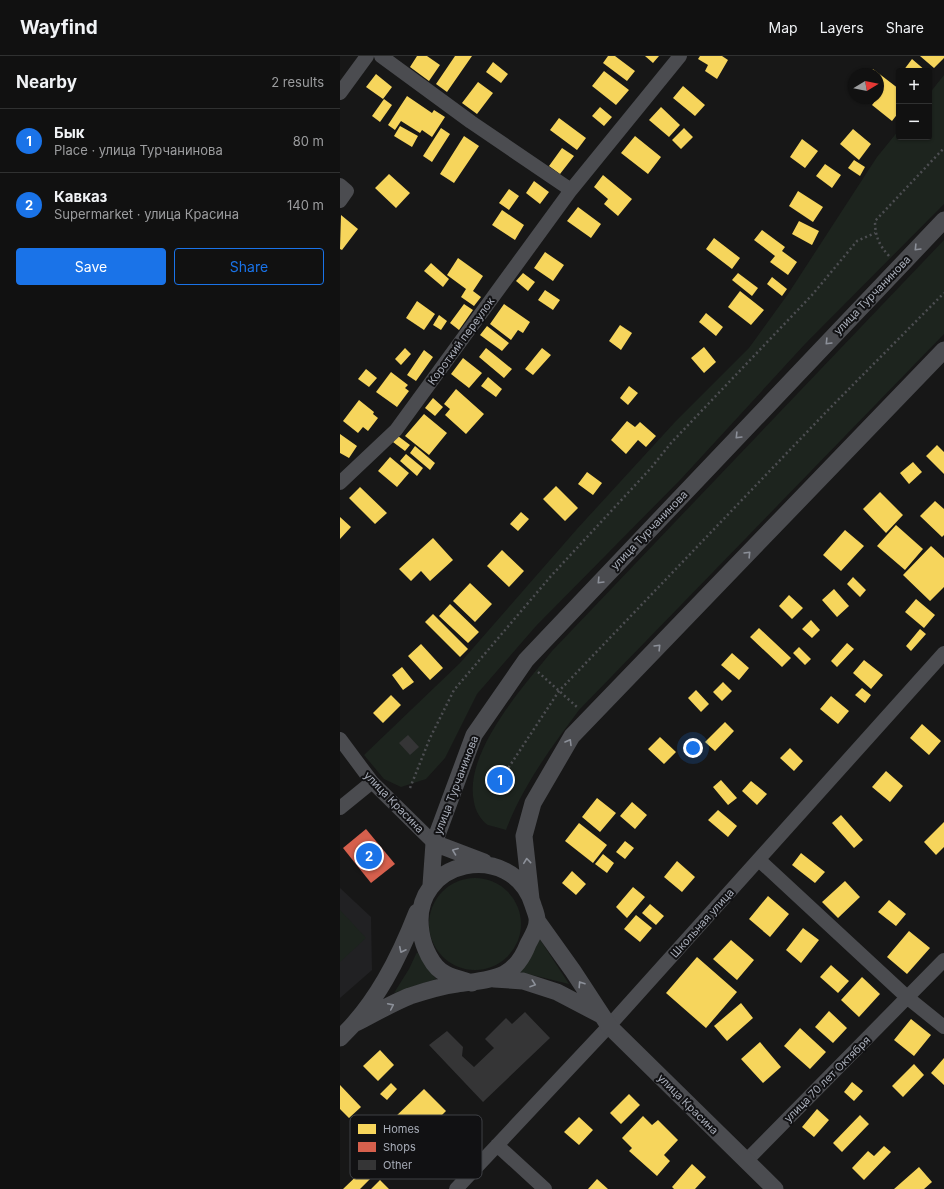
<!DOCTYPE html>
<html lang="en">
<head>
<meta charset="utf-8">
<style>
  :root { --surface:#111; --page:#1e1f1f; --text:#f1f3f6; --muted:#9c9d9f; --line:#303131; --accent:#1a73e8 }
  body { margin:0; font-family:Inter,sans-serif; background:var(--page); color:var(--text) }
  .controls { position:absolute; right:12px; top:12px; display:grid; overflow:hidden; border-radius:4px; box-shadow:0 1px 3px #0004 }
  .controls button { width:36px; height:36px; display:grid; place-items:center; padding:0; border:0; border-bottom:1px solid var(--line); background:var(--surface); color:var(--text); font:20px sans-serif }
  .compass { position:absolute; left:508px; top:12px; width:36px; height:36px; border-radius:50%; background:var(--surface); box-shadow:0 1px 3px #0004; rotate:80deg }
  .you { position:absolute; left:353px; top:692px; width:14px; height:14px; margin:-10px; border:3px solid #fff; border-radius:50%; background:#1a73e8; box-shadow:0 0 0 6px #1a73e833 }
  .badge { display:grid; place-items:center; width:26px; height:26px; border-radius:50%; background:var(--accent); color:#fff; font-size:13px; font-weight:700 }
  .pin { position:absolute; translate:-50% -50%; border:2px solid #fff; box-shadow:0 1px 4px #0006 }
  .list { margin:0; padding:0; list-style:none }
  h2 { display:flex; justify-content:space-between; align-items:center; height:52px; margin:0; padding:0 16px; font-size:17px }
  h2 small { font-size:13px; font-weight:400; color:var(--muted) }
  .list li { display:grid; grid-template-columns:26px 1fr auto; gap:12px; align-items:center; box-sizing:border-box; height:64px; padding:0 16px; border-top:1px solid var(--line) }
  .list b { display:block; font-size:15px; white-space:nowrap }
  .list p { margin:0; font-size:13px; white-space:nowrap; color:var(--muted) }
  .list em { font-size:13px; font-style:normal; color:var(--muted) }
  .actions { display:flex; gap:8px; padding:12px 16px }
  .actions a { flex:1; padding:9px 0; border:1px solid var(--accent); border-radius:4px; text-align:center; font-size:14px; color:var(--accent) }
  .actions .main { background:var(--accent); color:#fff }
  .map { position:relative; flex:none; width:604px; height:1133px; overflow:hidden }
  header { display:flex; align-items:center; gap:24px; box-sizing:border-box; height:56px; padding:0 20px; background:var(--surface); border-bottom:1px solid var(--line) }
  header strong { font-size:19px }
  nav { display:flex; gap:22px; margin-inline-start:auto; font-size:14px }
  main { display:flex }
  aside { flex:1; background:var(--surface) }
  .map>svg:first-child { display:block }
  .built { fill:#212123 }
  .green { fill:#1d241e }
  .homes { fill:#f6d55c }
  .shops { fill:#d6604d }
  .building { fill:#353536 }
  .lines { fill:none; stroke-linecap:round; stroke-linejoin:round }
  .path { stroke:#4d4e52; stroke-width:2.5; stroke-dasharray:2 3; stroke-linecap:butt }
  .minor { stroke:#4b4c50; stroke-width:14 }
  .tertiary { stroke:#4b4c50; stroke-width:17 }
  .oneway { stroke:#8c9099 }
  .labels { text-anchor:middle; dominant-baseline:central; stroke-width:4; stroke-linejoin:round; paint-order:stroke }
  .street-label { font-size:11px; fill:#a8adb8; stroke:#111113 }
  .key { fill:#111113; stroke:#3e4045; stroke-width:1 }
  .key-label { font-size:11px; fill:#a8adb8 }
</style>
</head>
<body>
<header>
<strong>Wayfind</strong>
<nav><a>Map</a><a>Layers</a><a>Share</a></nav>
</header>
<main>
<aside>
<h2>Nearby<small>2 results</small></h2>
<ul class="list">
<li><span class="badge">1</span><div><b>Бык</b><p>Place · улица Турчанинова</p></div><em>80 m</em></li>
<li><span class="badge">2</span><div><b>Кавказ</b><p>Supermarket · улица Красина</p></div><em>140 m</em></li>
</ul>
<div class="actions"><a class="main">Save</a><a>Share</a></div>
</aside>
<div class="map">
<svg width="604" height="1133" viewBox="0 0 604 1133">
  <rect width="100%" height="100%" fill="#171717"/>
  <!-- built -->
  <path class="built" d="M0 832 31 861 32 914 0 942Z"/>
  <!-- green -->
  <path class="green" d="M604 19V148L465 288 341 423 196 570 137 638 105 702 86 723 61 731 44 723 24 699 120 607 237 473 335 366 409 292 448 238 537 101 559 74V81H589V38Z
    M604 184V278L239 654C211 692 183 729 166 774 161 772 154 771 148 769 141 765 135 754 134 746 123 697 183 631 212 595Z
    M89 868a46 46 0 1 1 92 0a46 46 0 1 1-92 0Z
    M0 854 26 882 0 906Z
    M199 882 229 928 176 915Z
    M77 896 96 923 54 937 69 913Z"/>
  <!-- homes -->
  <path class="homes" d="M77 0H87L100 9 89 25 70 11Z
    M115 0H132L107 36 96 28Z
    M268 0H275L295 15 287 25 263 7Z
    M305 0H319L313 7Z
    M360 0H382L388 4 377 23 365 15 368 9 358 3Z
    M580 0H604V2L594 12Z
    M572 3 586 15H563Z
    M153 6 168 18 161 27 146 16Z
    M533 13 559 33V56L552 65 532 49 540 39 538 37V18H529Z
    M264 15 289 34 276 49 252 30Z
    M36 18 52 31 43 43 26 31Z
    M138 26 153 37 137 58 122 47Z
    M343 30 365 49 355 60 333 42Z
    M67 40 92 57 94 54 105 61 92 81 82 74 80 77 61 65 55 74 48 69Z
    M44 43 52 49 40 66 32 60Z
    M260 51 272 61 264 70 252 60Z
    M321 51 340 69 329 81 309 64Z
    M219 62 246 82 237 94 210 74Z
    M60 70 78 80 72 91 54 80Z
    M101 72 110 78 92 106 83 100Z
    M344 72 353 81 341 93 332 84Z
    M513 73 531 88 519 104 500 88Z
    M124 80 139 90 114 127 100 118Z
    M295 80 321 101 308 118 281 97Z
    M462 83 478 95 465 112 450 101Z
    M222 92 234 100 220 118 209 110Z
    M514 104 525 111 520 120 508 112Z
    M485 108 501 119 492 132 476 120Z
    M49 118 70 137 56 152 35 132Z
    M263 119 292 143 278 160 264 148 268 143 254 131Z
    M194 125 209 136 200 148 186 137Z
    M169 133 179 140 169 154 159 147Z
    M458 135 483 151 473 166 449 150Z
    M238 151 261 168 251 182 227 165Z
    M162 154 184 169 175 184 152 169Z
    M1 159 18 173 2 194 0 193Z
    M459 165 479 175 472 189 452 178Z
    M422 174 445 191 442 195 457 206 448 219 430 206 435 200 414 184Z
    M374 182 400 202 392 213 366 193Z
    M205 196 224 209 213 225 194 212Z
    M118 202 143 220 133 235 141 241 134 250 121 241 126 233 107 219Z
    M91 207 109 223 103 231 84 215Z
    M183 217 195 226 188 235 176 225Z
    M398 217 418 232 412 240 392 224Z
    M432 221 447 233 442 240 427 228Z
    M205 234 220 244 213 254 198 244Z
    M400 235 424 254 411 269 388 251Z
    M77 245 95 258 84 274 66 262Z
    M124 248 133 254 119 274 110 267Z
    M164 248 190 266 183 277 178 274 171 284 150 268Z
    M366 257 383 271 376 280 359 266Z
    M99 259 107 265 101 274 93 269Z
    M280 269 292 277 281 294 269 285Z
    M147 270 169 287 162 295 140 279Z
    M364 291 376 306 364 317 351 302Z
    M65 292 71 298 61 309 55 303Z
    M146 292 172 313 164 322 139 301Z
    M202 292 211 299 193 319 185 313Z
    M84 294 93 301 76 325 67 319Z
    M123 302 142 317 129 332 111 318Z
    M26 313 37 322 29 331 18 323Z
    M51 316 68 329 65 332 69 335 57 351 36 336Z
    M148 321 162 333 156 341 141 330Z
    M289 330 298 337 288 349 280 342Z
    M116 333 144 358 126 378 105 359 110 353 104 348Z
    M93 342 103 351 95 360 85 352Z
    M19 344 34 356 33 358 38 362 28 375 23 371 18 377 3 365Z
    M84 358 107 377 89 399 65 380Z
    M287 365 295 371 300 366 316 380 306 391 298 384 286 398 271 384Z
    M0 378 17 390 9 402 0 397Z
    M58 380 70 389 65 395 53 386Z
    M597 389 604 396V418L586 400Z
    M75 390 95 407 90 414 70 397Z
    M66 398 83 412 77 420 60 405Z
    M50 401 69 417 57 431 38 415Z
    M573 406 582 416 569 428 560 417Z
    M247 416 262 427 253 439 238 428Z
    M216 430 238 452 225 465 203 443Z
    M20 431 47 457 35 468 9 442Z
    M540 436 563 459 546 477 523 453Z
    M595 445 604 453V479L602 481 580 460Z
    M181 456 189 463 178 475 170 468Z
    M0 461 11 471 0 483Z
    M556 469 583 493 565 514 537 490Z
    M505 474 524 490 501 515 483 499Z
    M93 482 113 504 90 525 81 515 71 525 59 513Z
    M591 490 604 502V531L590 545 563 519Z
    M162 494 184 515 169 531 147 510Z
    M513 521 526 534 520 541 507 528Z
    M130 527 152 548 135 566 113 545Z
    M494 533 509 550 497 561 482 544Z
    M449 539 463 552 452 563 439 550Z
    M576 543 595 559 584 572 565 556Z
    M110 548 139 576 128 587 99 560Z
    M93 558 128 593 120 601 85 566Z
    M471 564 480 574 472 582 462 573Z
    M419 572 451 602 442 611 410 581Z
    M580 573 586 578 571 595 566 590Z
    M507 587 514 593 497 611 491 605Z
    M81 588 103 612 90 624 68 600Z
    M459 591 471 603 465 609 453 597Z
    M392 597 409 612 399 624 381 609Z
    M524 604 543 619 531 633 513 617Z
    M62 611 74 626 63 634 52 619Z
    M383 626 392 635 382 645 373 636Z
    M522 632 531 639 525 647 515 639Z
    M356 634 369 648 361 656 348 642Z
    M51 639 61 649 43 667 33 657Z
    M491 640 509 655 498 668 480 653Z
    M385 666 394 675 375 695 365 686Z
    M582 668 601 685 589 699 570 682Z
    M320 681 336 696 324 708 308 693Z
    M450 692 463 705 454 715 440 702Z
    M546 715 563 730 550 746 532 731Z
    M381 724 397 742 388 749 373 731Z
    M411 725 427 738 417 749 402 735Z
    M257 742 276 757 260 776 242 761Z
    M292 746 307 759 295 773 280 760Z
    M378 754 397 770 388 781 368 764Z
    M501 759 523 784 514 792 492 767Z
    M604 766V791L596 799 584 786Z
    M239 767 267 789 253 807 225 785Z
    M285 785 294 792 285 803 276 796Z
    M461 797 485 816 475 827 452 809Z
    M263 798 274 807 267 817 255 808Z
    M337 805 355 821 342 836 324 821Z
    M232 815 246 828 236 839 222 827Z
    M505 825 520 841 498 862 482 846Z
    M293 831 305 841 287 862 276 851Z
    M428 840 449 858 430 881 409 863Z
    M549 844 566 858 556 870 538 856Z
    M310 848 324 860 316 869 302 857Z
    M296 859 312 872 300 886 284 873Z
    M463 872 479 884 461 907 446 894Z
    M569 875 590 892 567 918 547 901Z
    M391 884 414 904 397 924 373 903Z
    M357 901 397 936 366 972 326 937Z
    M491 909 509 925 498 937 480 921Z
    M522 921 540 938 519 961 501 944Z
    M401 947 413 962 387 985 374 970Z
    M489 955 507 972 493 987 475 971Z
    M571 963 591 979 574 1000 554 984Z
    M460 972 486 996 470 1013 444 990Z
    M420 986 441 1011 423 1027 401 1003Z
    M40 994 54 1009 38 1025 23 1010Z
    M604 1002V1029L591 1017Z
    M574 1008 584 1019 563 1041 552 1030Z
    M512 1026 523 1035 514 1045 504 1036Z
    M51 1027 57 1033 47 1044 40 1038Z
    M0 1029 21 1051 9 1062 0 1053Z
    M84 1033 106 1055 62 1099 54 1091 66 1080 51 1065Z
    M289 1038 300 1049 281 1068 270 1057Z
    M477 1053 489 1064 474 1081 462 1071Z
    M520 1059 529 1068 502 1096 493 1087Z
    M303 1060 312 1069 318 1064 338 1084 324 1099 330 1105 317 1120 289 1095 292 1092 282 1082Z
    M239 1061 253 1074 239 1089 224 1076Z
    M544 1090 551 1096 524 1124 512 1112 528 1095 534 1100Z
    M352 1108 366 1121 355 1133H334L332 1131Z
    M27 1110 35 1118 20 1133H3Z
    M579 1111 592 1126 584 1133H554Z
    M257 1123 268 1133H248Z
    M40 1124 49 1133H31Z"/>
  <!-- shops -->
  <path class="shops" d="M26 773 55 808 31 827 3 792Z"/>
  <!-- building -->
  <path class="building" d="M68 679 79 691 70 699 59 687Z
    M185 956 210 982 143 1046 89 989 107 975 123 991 122 1000 134 1011 154 992 145 983 166 962 172 968Z"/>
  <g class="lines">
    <!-- path -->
    <path class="path" d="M549 200C539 189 535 180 535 165L604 92
      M198 616 237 651
      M163 720 219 635 489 353 604 237
      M70 732 90 682 114 634 211 520 311 412 331 387 472 239 517 185 535 177"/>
    <!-- minor -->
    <path class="minor" d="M41 0 131 66 231 134
      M0 37 27 0
      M0 129 7 135 0 145
      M0 427 56 374 231 134 340 0
      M0 683 32 726 94 787
      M0 752 32 726
      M419 804 568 942 604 971
      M157 1089 205 1133
      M406 1105 604 904
      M116 1133 269 970 604 597"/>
    <!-- tertiary -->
    <path class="tertiary" d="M94 787 144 806
      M91 829 94 787 134 679 186 604 604 164
      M191 843 184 780 193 747 232 680 604 294
      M198 866 233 915 269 970 435 1133
      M154 923 183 925 217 936 261 959
      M16 967C34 958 52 947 70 940 85 935 102 930 117 928 150 923 174 925 188 888 191 882 197 873 197 866 198 861 194 853 193 849 173 783 69 802 81 876 83 890 92 912 106 918 114 922 124 924 132 927
      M0 982C36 948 59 902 77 856"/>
  </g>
  <!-- one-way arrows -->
  <defs><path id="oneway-chevron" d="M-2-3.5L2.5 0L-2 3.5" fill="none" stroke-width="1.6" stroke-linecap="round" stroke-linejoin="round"/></defs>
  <g class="oneway">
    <use href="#oneway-chevron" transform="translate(577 192) rotate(134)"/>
    <use href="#oneway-chevron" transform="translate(488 286) rotate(134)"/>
    <use href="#oneway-chevron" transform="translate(398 380) rotate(134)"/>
    <use href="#oneway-chevron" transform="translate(408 498) rotate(-46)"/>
    <use href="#oneway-chevron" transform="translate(260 525) rotate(134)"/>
    <use href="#oneway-chevron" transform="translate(318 591) rotate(-46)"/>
    <use href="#oneway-chevron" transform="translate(229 686) rotate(-59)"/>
    <use href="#oneway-chevron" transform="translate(115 795) rotate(-159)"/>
    <use href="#oneway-chevron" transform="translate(187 805) rotate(-96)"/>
    <use href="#oneway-chevron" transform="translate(62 894) rotate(116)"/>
    <use href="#oneway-chevron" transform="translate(193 928) rotate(19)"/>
    <use href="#oneway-chevron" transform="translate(241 928) rotate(-123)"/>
    <use href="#oneway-chevron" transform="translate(51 950) rotate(-26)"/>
  </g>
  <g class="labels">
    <!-- street labels -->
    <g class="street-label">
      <text transform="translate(532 239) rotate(-46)">улица Турчанинова</text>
      <text transform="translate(121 285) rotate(-54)">Короткий переулок</text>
      <text transform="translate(309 474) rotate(-46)">улица Турчанинова</text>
      <text transform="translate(116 729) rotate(-69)">улица Турчанинова</text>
      <text transform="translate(54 746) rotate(46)">улица Красина</text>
      <text transform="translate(362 867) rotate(-48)">Школьная улица</text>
      <text transform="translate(487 1023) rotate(-45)">улица 70 лет Октября</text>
      <text transform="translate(348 1048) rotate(45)">улица Красина</text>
    </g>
  </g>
  <!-- legend -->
  <rect x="10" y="1059" width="132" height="64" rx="6" class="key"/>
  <rect x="18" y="1068" width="18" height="10" fill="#f6d55c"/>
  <rect x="18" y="1086" width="18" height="10" fill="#d6604d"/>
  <rect x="18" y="1104" width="18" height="10" fill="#353536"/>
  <g class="key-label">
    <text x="43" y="1077">Homes</text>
    <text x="43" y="1095">Shops</text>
    <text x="43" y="1113">Other</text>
  </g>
</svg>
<div class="controls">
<button>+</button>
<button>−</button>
</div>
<svg class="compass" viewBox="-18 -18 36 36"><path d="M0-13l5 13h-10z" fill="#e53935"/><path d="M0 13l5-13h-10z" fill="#9c9d9f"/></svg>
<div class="you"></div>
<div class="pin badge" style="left:160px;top:724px">1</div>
<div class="pin badge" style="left:29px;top:800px">2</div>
</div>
</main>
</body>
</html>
